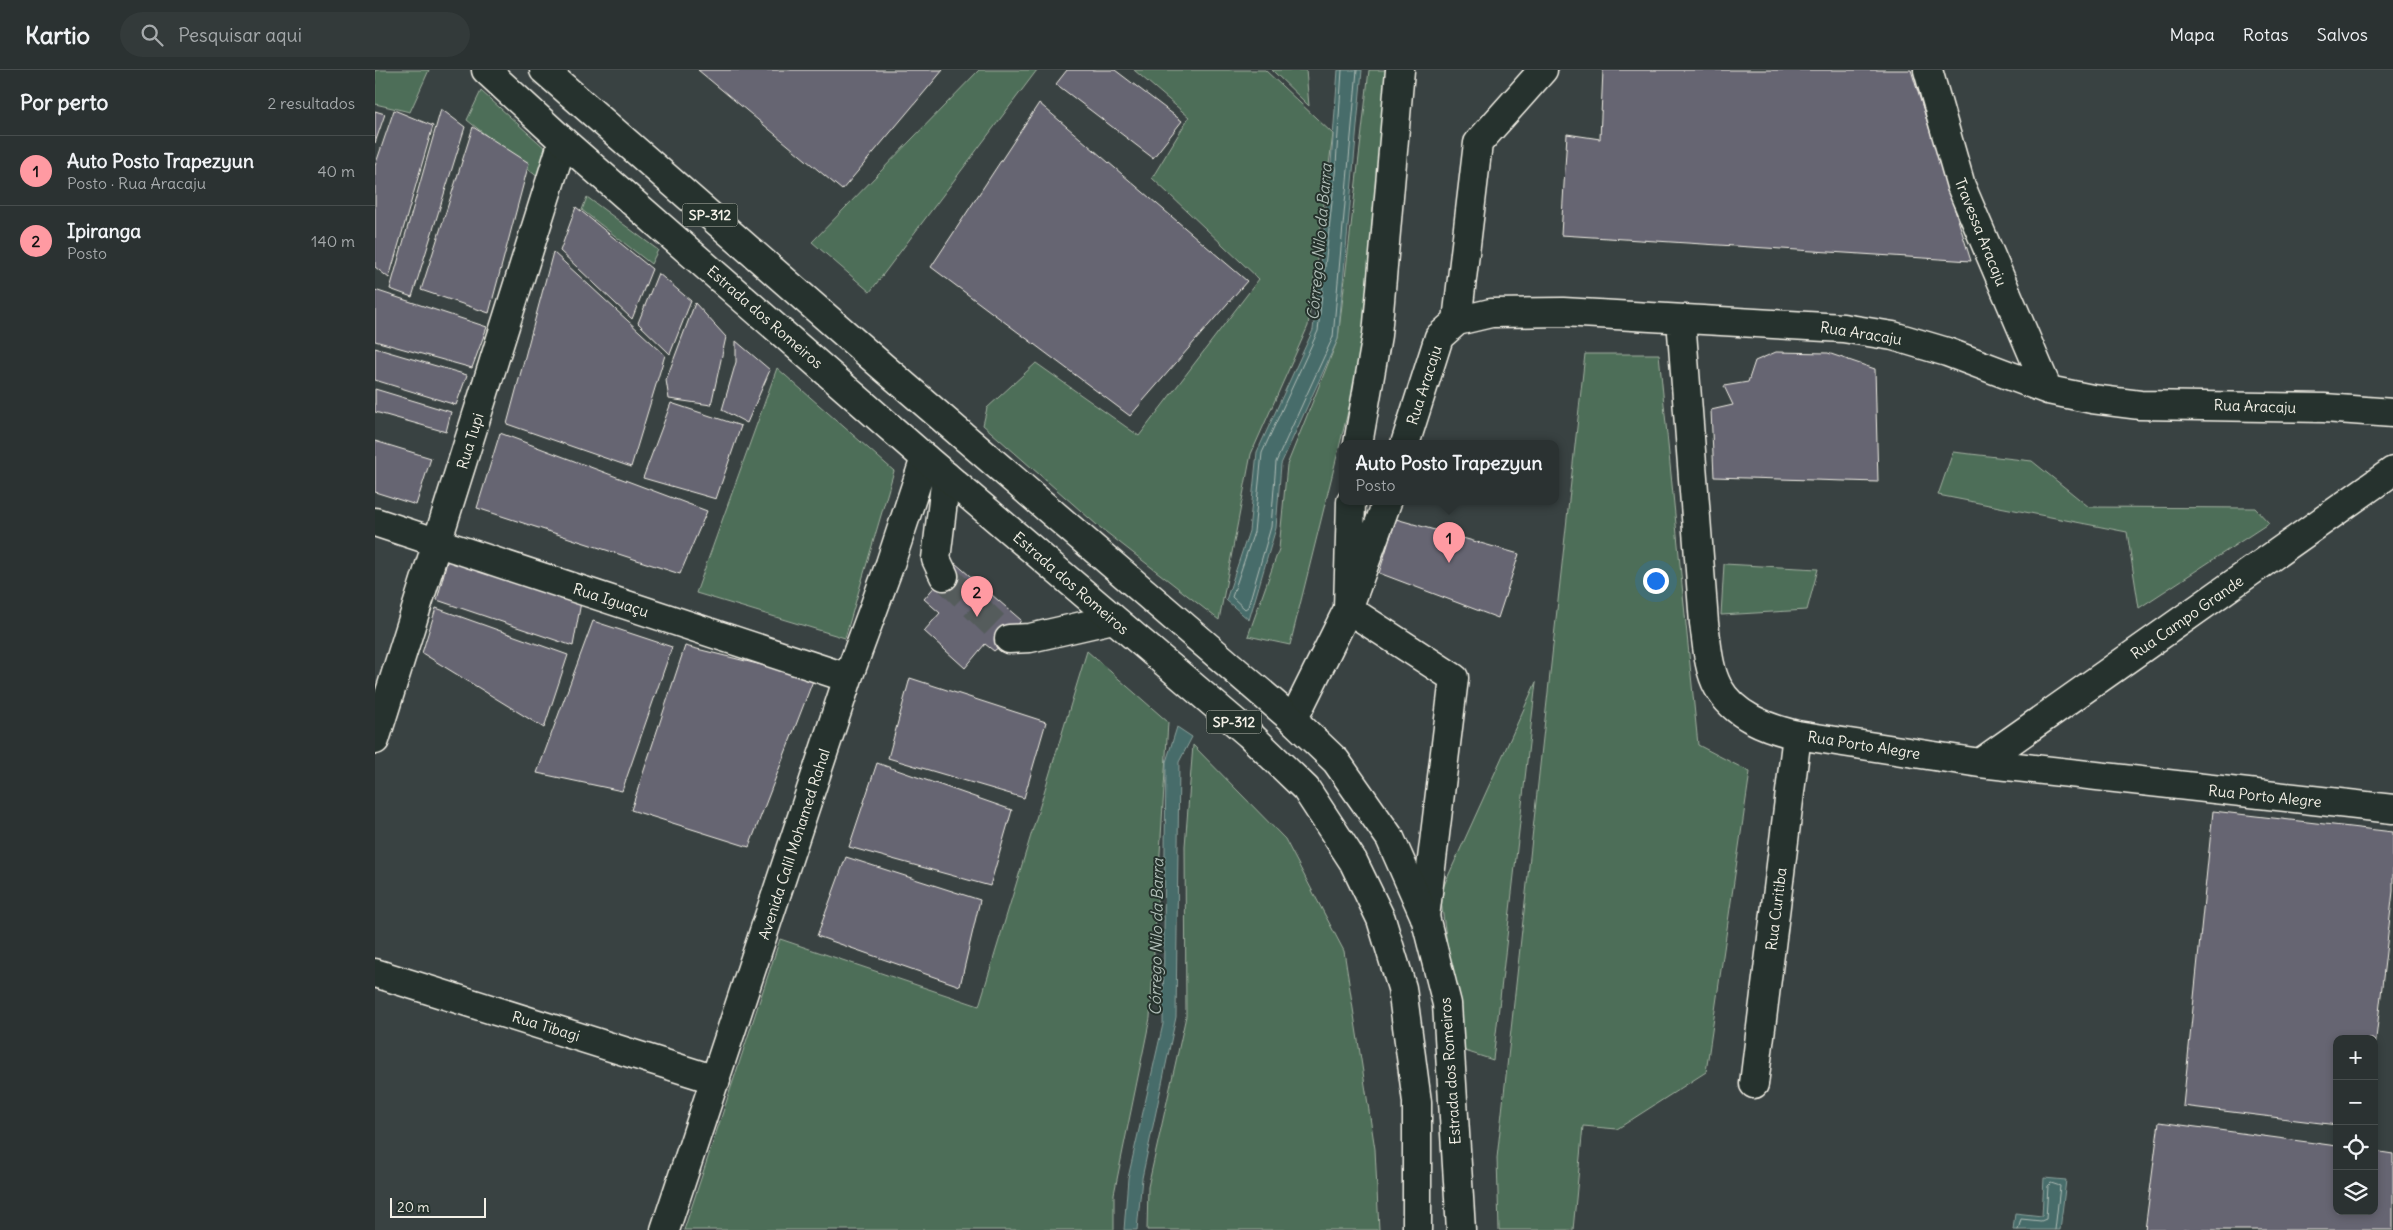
<!DOCTYPE html>
<html lang="pt">
<head>
<meta charset="utf-8">
<style>
  :root { --surface:#2b3232; --page:#333a3a; --text:#f1f3f6; --muted:#a6aaac; --line:#474d4d; --accent:#ff9aa2 }
  body { margin:0; font-family:Delius,sans-serif; background:var(--page); color:var(--text) }
  .controls { position:absolute; right:15px; bottom:15px; display:grid; overflow:hidden; border-radius:10px; box-shadow:0 2px 8px #0003 }
  .controls button { width:45px; height:45px; display:grid; place-items:center; padding:0; border:0; border-bottom:1px solid var(--line); background:var(--surface); color:var(--text); font:25px sans-serif }
  .scale { position:absolute; left:15px; bottom:12px; width:96px; box-sizing:border-box; padding-left:5px; border:2px solid #f4f1e8; border-top:0; font-size:14px; line-height:18px; white-space:nowrap; color:#f4f1e8; -webkit-text-stroke:4px #26332d; paint-order:stroke }
  .you { position:absolute; left:1280px; top:510px; width:18px; height:18px; margin:-12px; border:4px solid #fff; border-radius:50%; background:#1a73e8; box-shadow:0 0 0 8px #1a73e833 }
  .badge { display:grid; place-items:center; width:32px; height:32px; border-radius:50%; background:var(--accent); color:#111; font-size:16px; font-weight:700 }
  .pin { position:absolute; translate:-50% -41px; filter:drop-shadow(0 1px 2px #0008) }
  .pin::after { content:''; position:absolute; top:26px; width:18px; height:15px; background:inherit; clip-path:polygon(0 0,100% 0,50% 100%) }
  .popup { position:absolute; left:964px; top:370px; width:220px; height:65px; box-sizing:border-box; display:grid; place-content:center; border-radius:10px; background:var(--surface); filter:drop-shadow(0 1px 4px #0005); font-size:16px; white-space:nowrap; color:var(--muted) }
  .popup b { font-size:19px; color:var(--text) }
  .popup::after { content:''; position:absolute; left:50%; top:100%; margin-left:-10px; border:10px solid transparent; border-top-color:var(--surface) }
  .list { margin:0; padding:0; list-style:none }
  h2 { display:flex; justify-content:space-between; align-items:center; height:65px; margin:0; padding:0 20px; font-size:21px }
  h2 small { font-size:16px; font-weight:400; color:var(--muted) }
  .list li { display:grid; grid-template-columns:32px 1fr auto; gap:15px; align-items:center; box-sizing:border-box; height:70px; padding:0 20px; border-top:1px solid var(--line) }
  .list b { display:block; font-size:19px; white-space:nowrap }
  .list p { margin:0; font-size:16px; white-space:nowrap; color:var(--muted) }
  .list em { font-size:16px; font-style:normal; color:var(--muted) }
  .icon { flex:none; width:28px; height:28px; fill:none; stroke:currentColor; stroke-width:2; stroke-linecap:round; stroke-linejoin:round }
  .map { position:relative; flex:none; width:2018px; height:1160px; overflow:hidden }
  header { display:flex; align-items:center; gap:30px; box-sizing:border-box; height:70px; padding:0 25px; background:var(--surface); border-bottom:1px solid var(--line) }
  header strong { font-size:24px }
  nav { display:flex; gap:28px; margin-inline-start:auto; font-size:18px }
  .search { width:350px; height:45px; background:var(--page); display:flex; align-items:center; gap:12px; box-sizing:border-box; padding:0 18px; border-radius:28px; color:var(--muted); font-size:19px }
  main { display:flex }
  aside { flex:1; background:var(--surface) }
  .map>svg:first-child { display:block }
  .green { fill:#4e6e59; stroke:#a1b0a0 }
  .water { fill:#476c6a; stroke:#8ca19c }
  .lines { fill:none; stroke-linecap:round; stroke-linejoin:round }
  .shore { stroke:#afbcb6; stroke-width:1 }
  .building { fill:#666572; stroke:#f4f1e8 }
  .minor-tunnel { stroke:#555c5b; stroke-width:28; stroke-dasharray:28 14; stroke-linecap:butt }
  .minor-casing { stroke:#f4f1e8; stroke-width:31 }
  .major-casing { stroke:#f4f1e8; stroke-width:31 }
  .minor { stroke:#26332d; stroke-width:28 }
  .major { stroke:#26332d; stroke-width:28 }
  .labels { text-anchor:middle; dominant-baseline:central; stroke-width:4; stroke-linejoin:round; paint-order:stroke }
  .shield { fill:#26332d; stroke:#b6b8b0; stroke-width:1 }
  .shield-label { font-size:14px; font-weight:bold; fill:#f4f1e8 }
  .street-label { font-size:15px; fill:#f4f1e8; stroke:#26332d }
  .water-label { font-size:16px; font-style:italic; fill:#afbcb6; stroke:#26332d }
</style>
</head>
<body>
<header>
<strong>Kartio</strong>
<div class="search"><svg class="icon" aria-label="search" viewBox="0 0 24 24"><circle cx="10" cy="10" r="6"/><path d="M15 15l6 6"/></svg>Pesquisar aqui</div>
<nav><a>Mapa</a><a>Rotas</a><a>Salvos</a></nav>
</header>
<main>
<aside>
<h2>Por perto<small>2 resultados</small></h2>
<ul class="list">
<li><span class="badge">1</span><div><b>Auto Posto Trapezyun</b><p>Posto · Rua Aracaju</p></div><em>40 m</em></li>
<li><span class="badge">2</span><div><b>Ipiranga</b><p>Posto</p></div><em>140 m</em></li>
</ul>
</aside>
<div class="map">
<svg width="2018" height="1160" viewBox="0 0 2018 1160">
  <rect width="100%" height="100%" fill="#394242"/>
  <filter id="ink" filterUnits="userSpaceOnUse"><feTurbulence type="fractalNoise" baseFrequency=".02" numOctaves="2"/><feDisplacementMap in="SourceGraphic" scale="10" xChannelSelector="R" yChannelSelector="G"/><feConvolveMatrix kernelMatrix="1 2 1 2 8 2 1 2 1" color-interpolation-filters="sRGB"/></filter>
  <g filter="url(#ink)">
    <!-- green -->
    <path class="green" d="M0 0H54L35 42 0 34Z
      M604 0H662L495 222 437 172Z
      M759 0H890L958 64 933 256 876 384 844 550 722 455 608 355 612 338 661 293 764 366 884 209 777 108 814 47Z
      M897 0H931L934 36Z
      M994 0H1016L994 257 915 575 873 566 904 479 912 395 963 269Z
      M106 21 171 79 164 108 92 50Z
      M212 127 283 180 276 194 207 140Z
      M1210 284H1284L1323 675 1375 702 1331 1002 1242 1059 1208 1056 1198 1160H1124L1122 1088Z
      M402 298 519 401 470 568 321 523Z
      M1578 382 1657 391 1714 437 1880 438 1894 453 1764 538 1752 462 1563 425Z
      M1349 494 1443 499 1432 540 1346 545Z
      M712 581 793 652 775 948 739 1124V1160H309L405 869 604 936Z
      M1161 612 1118 990 1087 980 1065 824Z
      M818 675 910 769 969 881 1000 1079 1004 1160H772L773 1117 811 946 810 776Z"/>
    <!-- water -->
    <path class="water" d="M963 0H987L963 269 906 394 901 458 874 550 851 530 874 461 882 382 938 260 956 94Z
      M802 657 817 667 804 692 801 947 767 1108 762 1160H749L753 1108 788 954 791 692Z
      M1669 1108 1691 1110 1685 1160H1638L1640 1143 1667 1146Z"/>
    <g class="lines">
      <!-- shore -->
      <path class="shore" d="M967 0 961 95 943 261 887 383 879 462 857 527 870 539 873 537 896 457 901 392 958 267 982 0
        M1643 1160 1646 1149 1666 1151 1671 1149 1673 1116 1676 1113 1685 1116 1680 1160"/>
    </g>
    <!-- building -->
    <path class="building" d="M323 0H568L467 120Z
      M692 0H740L807 51 778 88 681 14Z
      M1228 0H1536L1596 191 1186 165 1192 64 1225 69Z
      M664 33 872 211 755 346 556 197Z
      M66 39 90 57 37 227 15 219Z
      M19 40 58 56 14 208 0 197V96Z
      M0 41 10 44 0 73Z
      M98 57 154 93 114 243 46 220Z
      M201 137 277 199 257 249 185 181Z
      M178 182 290 285 256 397 132 354Z
      M283 203 316 231 295 284 263 253Z
      M0 220 112 257 97 298 0 271Z
      M320 233 351 267 336 335 294 329 291 310Z
      M361 271 395 300 372 353 347 340 361 292Z
      M0 278 92 305 81 335 0 310Z
      M1401 282 1453 283 1500 299 1503 412 1339 407 1336 340 1358 335 1349 316 1373 312 1380 291Z
      M0 319 76 342 71 362 0 342Z
      M296 333 366 356 341 429 268 408Z
      M125 363 332 441 305 504 102 438Z
      M0 371 56 388 41 435 0 422Z
      M1021 449 1144 484 1123 548 1004 503Z
      M73 488 206 532 198 576 62 530Z
      M580 493 646 550 634 569 619 581 610 574 590 598 549 561 565 543 549 529Z
      M61 538 193 585 169 658 47 583Z
      M218 551 297 577 247 721 162 703Z
      M310 576 439 608 374 777 256 740Z
      M535 608 671 652 649 728 513 688Z
      M502 693 637 740 615 816 474 777Z
      M1838 741 2018 762V821L1999 986V969H1962V1055L1808 1036Z
      M471 787 605 830 585 916 442 866Z
      M1784 1052 1962 1076V1141H1999V1081L2018 1084V1160H1770Z"/>
    <g class="lines">
      <!-- minor-tunnel -->
      <path class="minor-tunnel" d="M569 506 634 569"/>
      <!-- minor casing -->
      <g class="minor-casing">
        <path id="minor" d="M1553 0 1586 116 1673 320
          M1306 249 1329 553C1332 573 1333 599 1343 617 1359 646 1392 658 1422 665L1605 693 2018 739
          M1082 251 1103 73 1168 0
          M983 374 1002 265 1025 0
          M1030 374 1064 267 1082 251 1116 243 1188 242 1468 258 1518 266 1572 282 1673 320 1717 329 1765 335 1949 338 2018 343
          M976 432 973 539 1079 608 1050 847
          M0 452 473 608
          M569 506 561 489 571 406
          M634 569 655 568 738 549
          M918 650 973 539 1012 432
          M0 670 188 71
          M1605 693 2018 401
          M0 903 341 1010
          M1379 1014 1422 665
          M290 1160 473 608 515 494 550 388"/>
      </g>
      <!-- major casing -->
      <g class="major-casing">
        <path id="major" d="M111 0 188 71 550 388 874 664 931 719 978 791 1006 849 1027 918 1042 1032V1160
          M169 0 508 297 918 650 961 691 1015 768 1050 847 1072 934 1086 1160"/>
      </g>
      <!-- minor -->
      <use href="#minor" class="minor"/>
      <!-- major -->
      <use href="#major" class="major"/>
    </g>
  </g>
  <g class="labels">
    <!-- shield labels -->
    <g class="shield">
      <rect x="307.5" y="133.5" width="55" height="23" rx="4"/>
      <rect x="831.5" y="640.5" width="55" height="23" rx="4"/>
    </g>
    <g class="shield-label">
      <text x="335" y="145">SP-312</text>
      <text x="859" y="652">SP-312</text>
    </g>
    <!-- street labels -->
    <g class="street-label">
      <text transform="translate(1606 162) rotate(68)">Travessa Aracaju</text>
      <text transform="translate(390 247) rotate(41)">Estrada dos Romeiros</text>
      <text transform="translate(1486 263) rotate(9)">Rua Aracaju</text>
      <text transform="translate(1049 315) rotate(-72)">Rua Aracaju</text>
      <text transform="translate(1880 336) rotate(2)">Rua Aracaju</text>
      <text transform="translate(95 371) rotate(-73)">Rua Tupi</text>
      <text transform="translate(696 513) rotate(41)">Estrada dos Romeiros</text>
      <text transform="translate(236 530) rotate(18)">Rua Iguaçu</text>
      <text transform="translate(1812 547) rotate(-35)">Rua Campo Grande</text>
      <text transform="translate(1489 675) rotate(9)">Rua Porto Alegre</text>
      <text transform="translate(1890 726) rotate(6)">Rua Porto Alegre</text>
      <text transform="translate(419 774) rotate(-72)">Avenida Calil Mohamed Rahal</text>
      <text transform="translate(1401 839) rotate(-83)">Rua Curitiba</text>
      <text transform="translate(171 956) rotate(17)">Rua Tibagi</text>
      <text transform="translate(1075 1001) rotate(-94)">Estrada dos Romeiros</text>
    </g>
    <!-- water labels -->
    <g class="water-label">
      <text transform="translate(944 172) rotate(-85)">Córrego Nilo da Barra</text>
      <text transform="translate(781 867) rotate(-89)">Córrego Nilo da Barra</text>
    </g>
  </g>
</svg>
<div class="controls">
<button>+</button>
<button>−</button>
<button><svg class="icon" aria-label="locate" viewBox="0 0 24 24"><circle cx="12" cy="12" r="6"/><path d="M12 2v4M12 18v4M2 12h4M18 12h4"/></svg></button>
<button><svg class="icon" aria-label="layers" viewBox="0 0 24 24"><path d="M12 4l9 5-9 5-9-5zM3 14l9 5 9-5"/></svg></button>
</div>
<div class="scale">20 m</div>
<div class="you"></div>
<div class="pin badge" style="left:1074px;top:493px">1</div>
<div class="popup"><b>Auto Posto Trapezyun</b>Posto</div>
<div class="pin badge" style="left:602px;top:547px">2</div>
</div>
</main>
</body>
</html>
